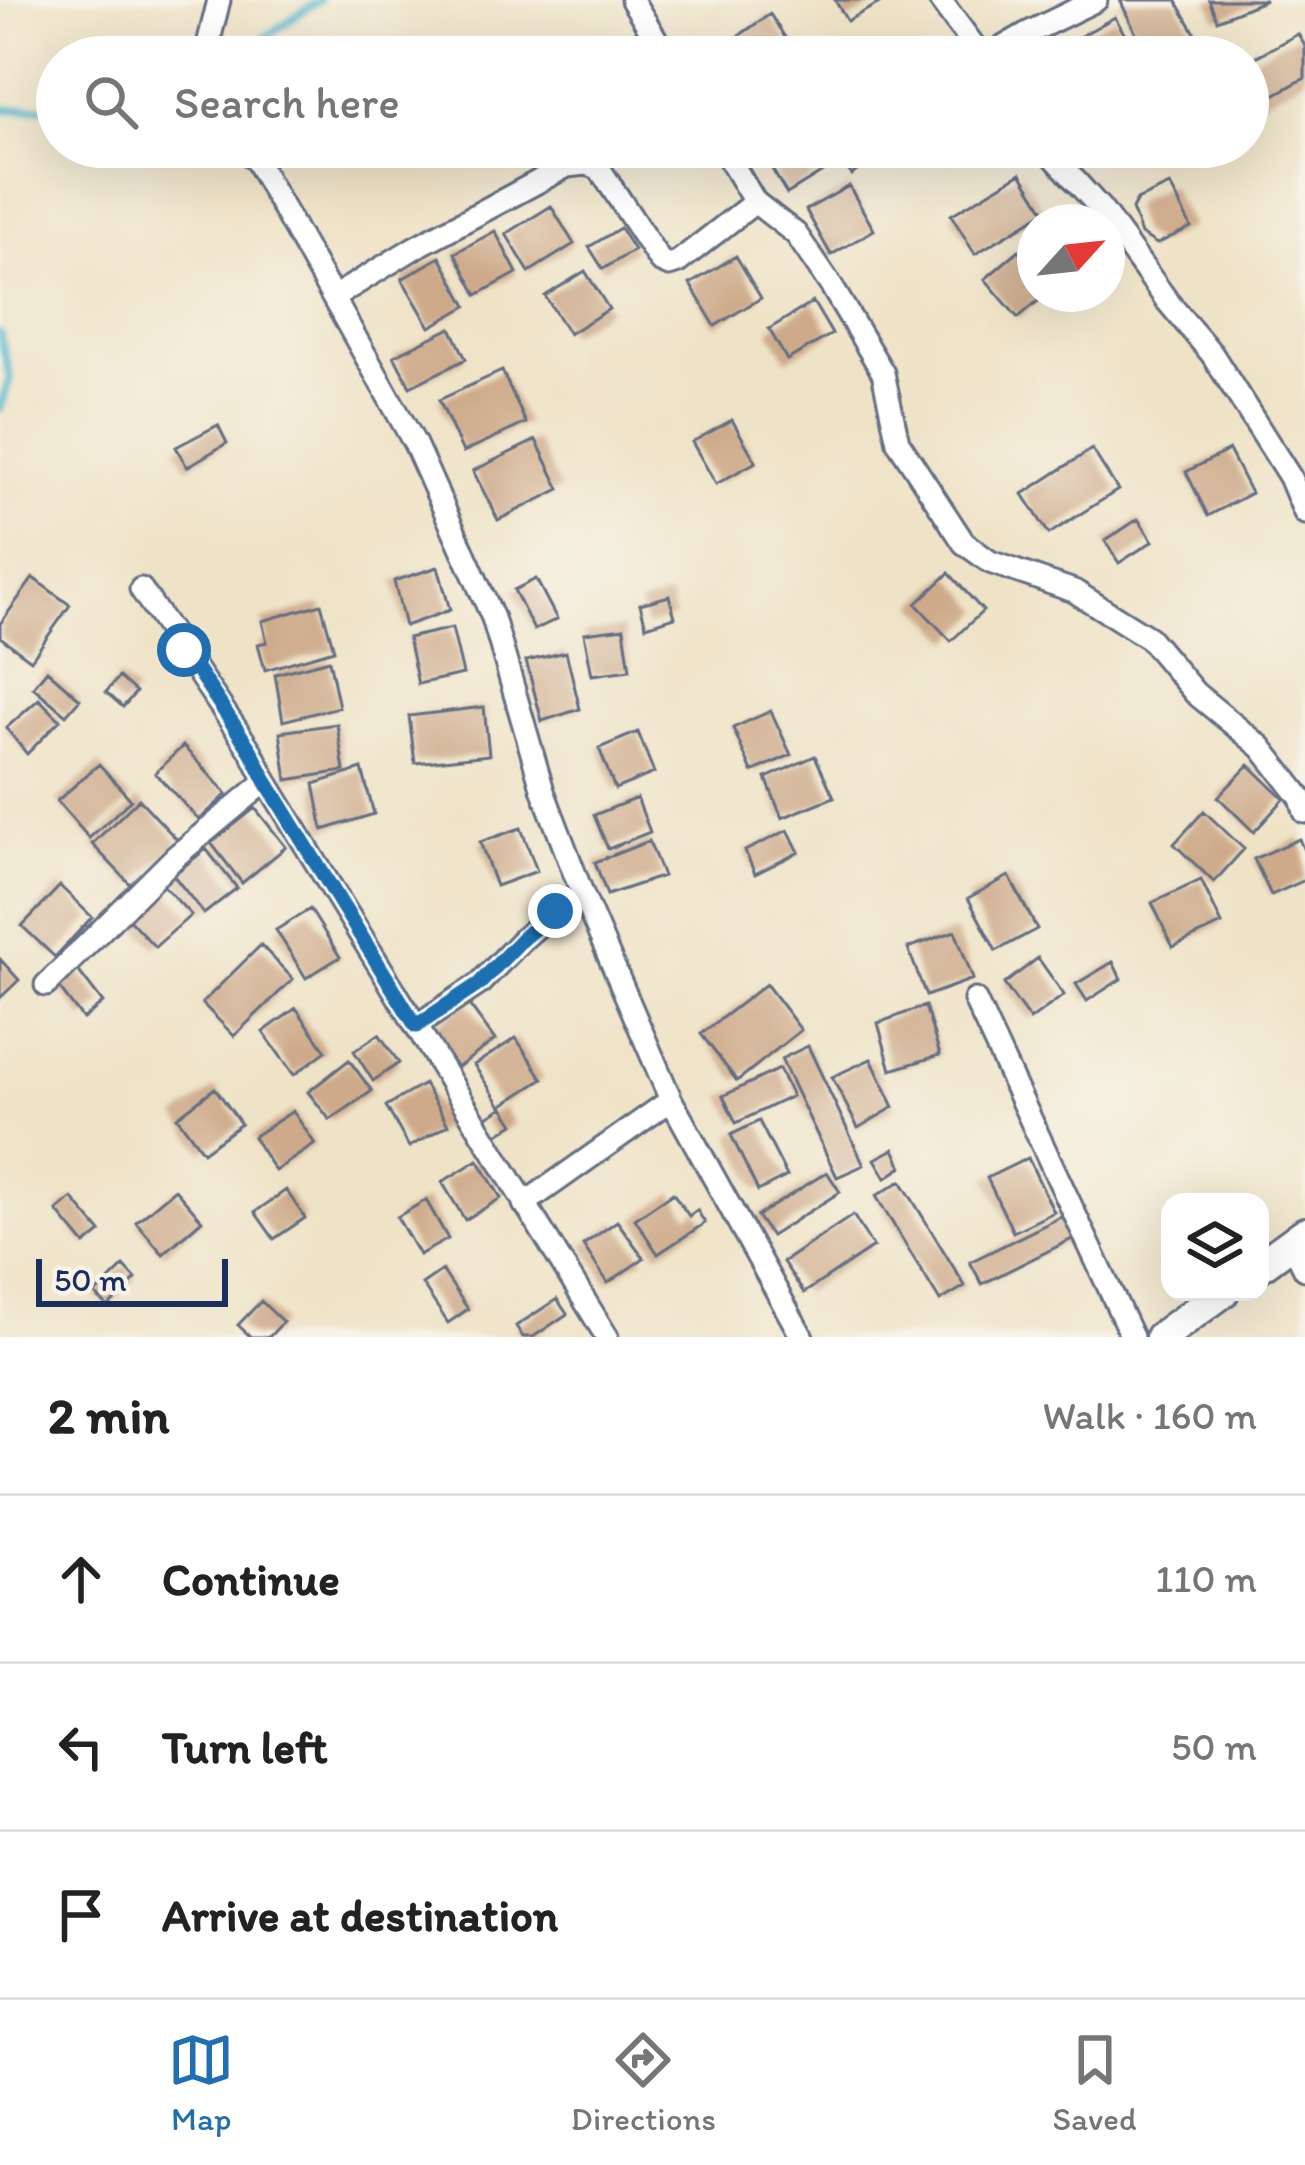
<!DOCTYPE html>
<html lang="en">
<head>
<meta charset="utf-8">
<style>
  :root { --surface:#fff; --page:#f6f6f6; --text:#222; --muted:#767676; --line:#e0e0e0; --accent:#1f6fb2 }
  body { margin:0; font-family:Itim,sans-serif; background:var(--page); color:var(--text) }
  .controls { position:absolute; right:36px; bottom:36px; display:grid; overflow:hidden; border-radius:24px; box-shadow:0 12px 48px #0002 }
  .controls button { width:108px; height:108px; display:grid; place-items:center; padding:0; border:0; border-bottom:3px solid var(--line); background:var(--surface); color:var(--text); font:60px sans-serif }
  .compass { position:absolute; left:1017px; top:204px; width:108px; height:108px; border-radius:50%; background:var(--surface); box-shadow:0 12px 48px #0002; rotate:63deg }
  .scale { position:absolute; left:36px; bottom:30px; width:192px; box-sizing:border-box; padding-left:12px; border:6px solid #1b2f5e; border-top:0; font-size:33px; line-height:42px; white-space:nowrap; color:#1b2f5e; -webkit-text-stroke:9px #f7f3e8; paint-order:stroke }
  .stop { position:absolute; width:36px; height:36px; margin:-27px; border:9px solid #1f6fb2; border-radius:50%; background:#fff }
  .stop.end { background:#1f6fb2; border-color:#fff; box-shadow:0 3px 12px #0008 }
  .list { margin:0; padding:0; list-style:none }
  h2 { display:flex; justify-content:space-between; align-items:center; height:156px; margin:0; padding:0 48px; font-size:51px }
  h2 small { font-size:39px; font-weight:400; color:var(--muted) }
  .list li { display:grid; grid-template-columns:78px 1fr auto; gap:36px; align-items:center; box-sizing:border-box; height:168px; padding:0 48px; border-top:3px solid var(--line) }
  .list b { display:block; font-size:45px; white-space:nowrap }
  .list em { font-size:39px; font-style:normal; color:var(--muted) }
  .icon { flex:none; width:66px; height:66px; fill:none; stroke:currentColor; stroke-width:2; stroke-linecap:round; stroke-linejoin:round }
  .map { position:relative; flex:none; width:1305px; height:1337px; overflow:hidden }
  .search { position:absolute; background:var(--surface); box-shadow:0 12px 48px #0002; left:36px; right:36px; top:36px; height:132px; display:flex; align-items:center; gap:30px; box-sizing:border-box; padding:0 42px; border-radius:66px; color:var(--muted); font-size:45px }
  .sheet { height:660px; background:var(--surface) }
  nav { display:flex; justify-content:space-around; align-items:center; box-sizing:border-box; height:168px; border-top:3px solid var(--line); background:var(--surface); font-size:33px; color:var(--muted) }
  nav a { display:grid; justify-items:center; gap:6px }
  nav .on { color:var(--accent) }
  .map>svg:first-child { display:block }
  .lines { fill:none; stroke-linecap:round; stroke-linejoin:round }
  .stream { stroke:#4cb3cb; stroke-width:8 }
  .building { fill:#ceaa8a }
  .street-casing { stroke:#656e83; stroke-width:27 }
  .secondary-casing { stroke:#656e83; stroke-width:36 }
  .street { stroke:#fff; stroke-width:21 }
  .secondary { stroke:#fff; stroke-width:30 }
  .route { stroke:#1f6fb2; stroke-width:15 }
</style>
</head>
<body>
<div class="map">
<svg width="1305" height="1337" viewBox="0 0 1305 1337">
  <rect width="100%" height="100%" fill="#f7f3e8"/>
  <filter id="ink" filterUnits="userSpaceOnUse"><feTurbulence type="fractalNoise" baseFrequency=".00833" numOctaves="2"/><feDisplacementMap in="SourceGraphic" scale="24" xChannelSelector="R" yChannelSelector="G"/><feConvolveMatrix kernelMatrix="1 2 1 2 8 2 1 2 1" color-interpolation-filters="sRGB"/></filter>
  <filter id="wash" filterUnits="userSpaceOnUse"><feTurbulence type="fractalNoise" baseFrequency=".004" numOctaves="4" result="noise"/><feDisplacementMap in="SourceGraphic" scale="48" xChannelSelector="R" yChannelSelector="G"/><feGaussianBlur stdDeviation="2.7" result="paint"/><feColorMatrix in="noise" values="0 0 0 0 0 0 0 0 0 0 0 0 0 0 0 0 0 1.4 0 .05"/><feComposite in="paint" operator="in"/></filter>
  <g filter="url(#wash)">
    <rect width="100%" height="100%" fill="#efe3c7"/>
    <g class="lines">
      <!-- stream -->
      <path class="stream" d="M237 57 319 0
        M0 110 57 107
        M0 333 10 378 0 409"/>
    </g>
    <g id="blocks">
      <!-- building -->
      <path class="building" d="M835 0H885L847 21Z
        M1120 0H1176L1196 35 1154 57H1147Z
        M1209 0H1266L1217 20Z
        M770 14 788 42 765 57H750L737 37Z
        M1115 17 1136 55 1078 57 1070 42Z
        M1298 34 1305 46V78L1248 109V61Z
        M581 39 593 57H552Z
        M768 147H816L829 168 787 194 761 151Z
        M829 147H887L852 175Z
        M1021 173 1045 212 975 254 951 215Z
        M1170 185 1191 227 1157 244 1141 234 1132 209 1137 200Z
        M849 186 874 230 831 255 806 210Z
        M551 206 574 244 529 272 506 234Z
        M620 228 634 250 603 269 589 247Z
        M495 231 517 273 477 295 455 253Z
        M1019 250 1035 269V294H1046L1018 318 985 279Z
        M736 256 761 298 715 326 690 284Z
        M440 257 467 306 430 327 402 279Z
        M585 271 609 309 569 334 545 296Z
        M813 302 832 334 787 360 769 329Z
        M451 328 466 359 410 387 394 356Z
        M502 371 526 423 463 452 439 400Z
        M732 420 756 462 716 484 692 442Z
        M218 425 227 443 187 467 176 447Z
        M536 440 560 489 498 520 473 471Z
        M1092 449 1118 490 1049 534 1023 494Z
        M1229 450 1251 493 1208 516 1186 472Z
        M1138 519 1153 541 1119 563 1105 541Z
        M438 567 450 610 405 626 394 581Z
        M949 573 983 611 951 641 916 604Z
        M33 578 70 605 31 660 0 637V624Z
        M536 579 557 619 534 630 514 590Z
        M669 596 675 617 646 626 640 604Z
        M321 604 334 650 265 670 258 644 267 642 262 621Z
        M452 628 463 674 418 684 408 638Z
        M624 628 630 670 592 675 584 633Z
        M566 652 580 709 542 721 526 661Z
        M329 660 339 707 283 721 275 674Z
        M47 670 80 699 66 715 33 687Z
        M119 677 136 692 123 707 106 692Z
        M39 699 60 720 27 754 6 728Z
        M484 707 489 755 415 763 409 716Z
        M771 711 791 755 752 772 733 728Z
        M337 724 344 771 287 780 280 732Z
        M638 732 654 773 615 789 599 748Z
        M183 746 227 794 199 820 155 773Z
        M815 756 834 797 782 818 766 778Z
        M99 764 131 800 89 838 57 801Z
        M1249 765 1284 799 1254 832 1218 797Z
        M362 769 374 814 323 830 314 784Z
        M637 798 650 832 608 849 594 815Z
        M139 799 179 842 132 886 92 844Z
        M255 808 286 847 242 883 211 843Z
        M1204 811 1244 849 1214 882 1174 844Z
        M521 828 537 871 496 886 480 842Z
        M788 830 799 852 755 874 745 851Z
        M1299 839 1305 853V880L1271 895 1254 859Z
        M649 841 663 876 607 895 595 862Z
        M206 849 237 888 204 914 173 875Z
        M1009 876 1037 929 996 951 968 898Z
        M1201 880 1222 924 1173 947 1152 903Z
        M160 882 191 915 155 947 125 915Z
        M60 886 92 917 55 957 22 926Z
        M310 909 340 957 306 978 276 930Z
        M955 931 973 979 926 996 908 948Z
        M261 945 293 979 234 1036 202 1003Z
        M1038 958 1064 995 1030 1020 1004 984Z
        M0 959 19 980 0 998Z
        M1113 962 1121 979 1087 1001 1076 984Z
        M77 969 103 1003 83 1019 57 985Z
        M766 984 801 1030 737 1081 701 1034Z
        M467 1002 495 1040 457 1068 429 1030Z
        M925 1006 940 1055 891 1070 878 1023Z
        M296 1008 326 1051 294 1075 263 1032Z
        M379 1034 399 1063 373 1081 354 1051Z
        M516 1038 543 1079 501 1106 474 1065Z
        M808 1046 864 1165 837 1177 781 1059Z
        M871 1059 894 1107 858 1128 832 1077Z
        M349 1060 372 1091 330 1120 308 1092Z
        M779 1069 792 1096 736 1123 723 1096Z
        M424 1084 448 1125 409 1147 386 1106Z
        M215 1088 241 1124 203 1152 177 1117Z
        M503 1107 514 1124 495 1136 484 1119Z
        M293 1111 315 1144 275 1171 253 1137Z
        M759 1121 787 1176 758 1191 731 1135Z
        M894 1149 902 1167 886 1178 875 1159Z
        M1028 1158 1054 1212 1013 1232 987 1178Z
        M478 1160 501 1198 465 1220 442 1182Z
        M827 1172 840 1192 771 1236 757 1216Z
        M901 1181 965 1286 940 1301 876 1196Z
        M175 1189 202 1220 163 1254 136 1222Z
        M286 1190 305 1218 274 1239 255 1212Z
        M673 1193 689 1216 697 1210 705 1223 658 1254 635 1219Z
        M72 1198 101 1232 85 1245 57 1211Z
        M426 1200 448 1239 419 1255 397 1217Z
        M853 1215 873 1247 804 1293 783 1262Z
        M1063 1216 1074 1238 982 1284 970 1262Z
        M617 1221 644 1258 608 1283 583 1245Z
        M124 1266 136 1279 108 1307 95 1294Z
        M442 1270 468 1309 448 1323 422 1284Z
        M557 1299 567 1314 533 1337H523L516 1326Z
        M261 1301 283 1322 269 1337H251L238 1325Z"/>
    </g>
  </g>
  <g filter="url(#ink)">
    <use href="#blocks" fill-opacity="0" stroke="#656e83" stroke-width="3"/>
    <g class="lines">
      <!-- street casing -->
      <g class="street-casing">
        <path id="street" d="M632 0 667 57
          M940 0 982 57
          M205 57 219 0
          M986 57 1026 34 1096 0
          M244 147 257 162 415 444 493 618 543 791 584 898 671 1100 802 1337
          M722 147 755 202
          M1045 147 1101 209 1168 302 1212 354 1290 477 1305 513
          M334 297 414 248 567 166 587 164 599 168 660 261 669 265 678 262 755 202 796 234 832 287 883 373 898 442 964 543 990 562 1074 591 1149 638 1195 693 1261 747 1301 798 1305 812
          M141 589 251 751 266 781 607 1337
          M46 985 176 856 266 781
          M975 1000 1132 1337
          M416 1026 479 984 523 939 555 911 584 898
          M524 1204 671 1100
          M1292 1243 1305 1269"/>
      </g>
      <!-- secondary casing -->
      <g class="secondary-casing">
        <path id="secondary" d="M1260 1266 1305 1233
          M1161 1337 1223 1292"/>
      </g>
      <!-- street -->
      <use href="#street" class="street"/>
      <!-- secondary -->
      <use href="#secondary" class="secondary"/>
    </g>
  </g>
  <g class="lines" filter="url(#ink)">
    <!-- route -->
    <path class="route" d="M184 650 251 751 266 781 416 1026 479 984 523 938 555 911"/>
  </g>
</svg>
<div class="controls">
<button><svg class="icon" aria-label="layers" viewBox="0 0 24 24"><path d="M12 4l9 5-9 5-9-5zM3 14l9 5 9-5"/></svg></button>
</div>
<svg class="compass" viewBox="-18 -18 36 36"><path d="M0-13l5 13h-10z" fill="#e53935"/><path d="M0 13l5-13h-10z" fill="#767676"/></svg>
<div class="scale">50 m</div>
<div class="stop" style="left:184px;top:650px"></div>
<div class="stop end" style="left:555px;top:911px"></div>
<div class="search"><svg class="icon" aria-label="search" viewBox="0 0 24 24"><circle cx="10" cy="10" r="6"/><path d="M15 15l6 6"/></svg>Search here</div>
</div>
<section class="sheet">
<h2>2 min<small>Walk · 160 m</small></h2>
<ul class="list">
<li><svg class="icon" aria-label="ahead" viewBox="0 0 24 24"><path d="M12 20V5M6 11l6-6 6 6"/></svg><div><b>Continue</b></div><em>110 m</em></li>
<li><svg class="icon" aria-label="left" viewBox="0 0 24 24"><path d="M17 20v-9H6M10 6l-5 5 5 5"/></svg><div><b>Turn left</b></div><em>50 m</em></li>
<li><svg class="icon" aria-label="arrive" viewBox="0 0 24 24"><path d="M6 21V4h12l-3 4 3 4H6"/></svg><div><b>Arrive at destination</b></div></li>
</ul>
</section>
<nav>
<a class="on"><svg class="icon" aria-label="map" viewBox="0 0 24 24"><path d="M3 6l6-2 6 2 6-2v14l-6 2-6-2-6 2zM9 4v14M15 6v14"/></svg>Map</a>
<a><svg class="icon" aria-label="directions" viewBox="0 0 24 24"><path d="M12 3l9 9-9 9-9-9zM9 14v-3h6M13 9l2 2-2 2"/></svg>Directions</a>
<a><svg class="icon" aria-label="saved" viewBox="0 0 24 24"><path d="M7 4h10v16l-5-4-5 4z"/></svg>Saved</a>
</nav>
</body>
</html>
